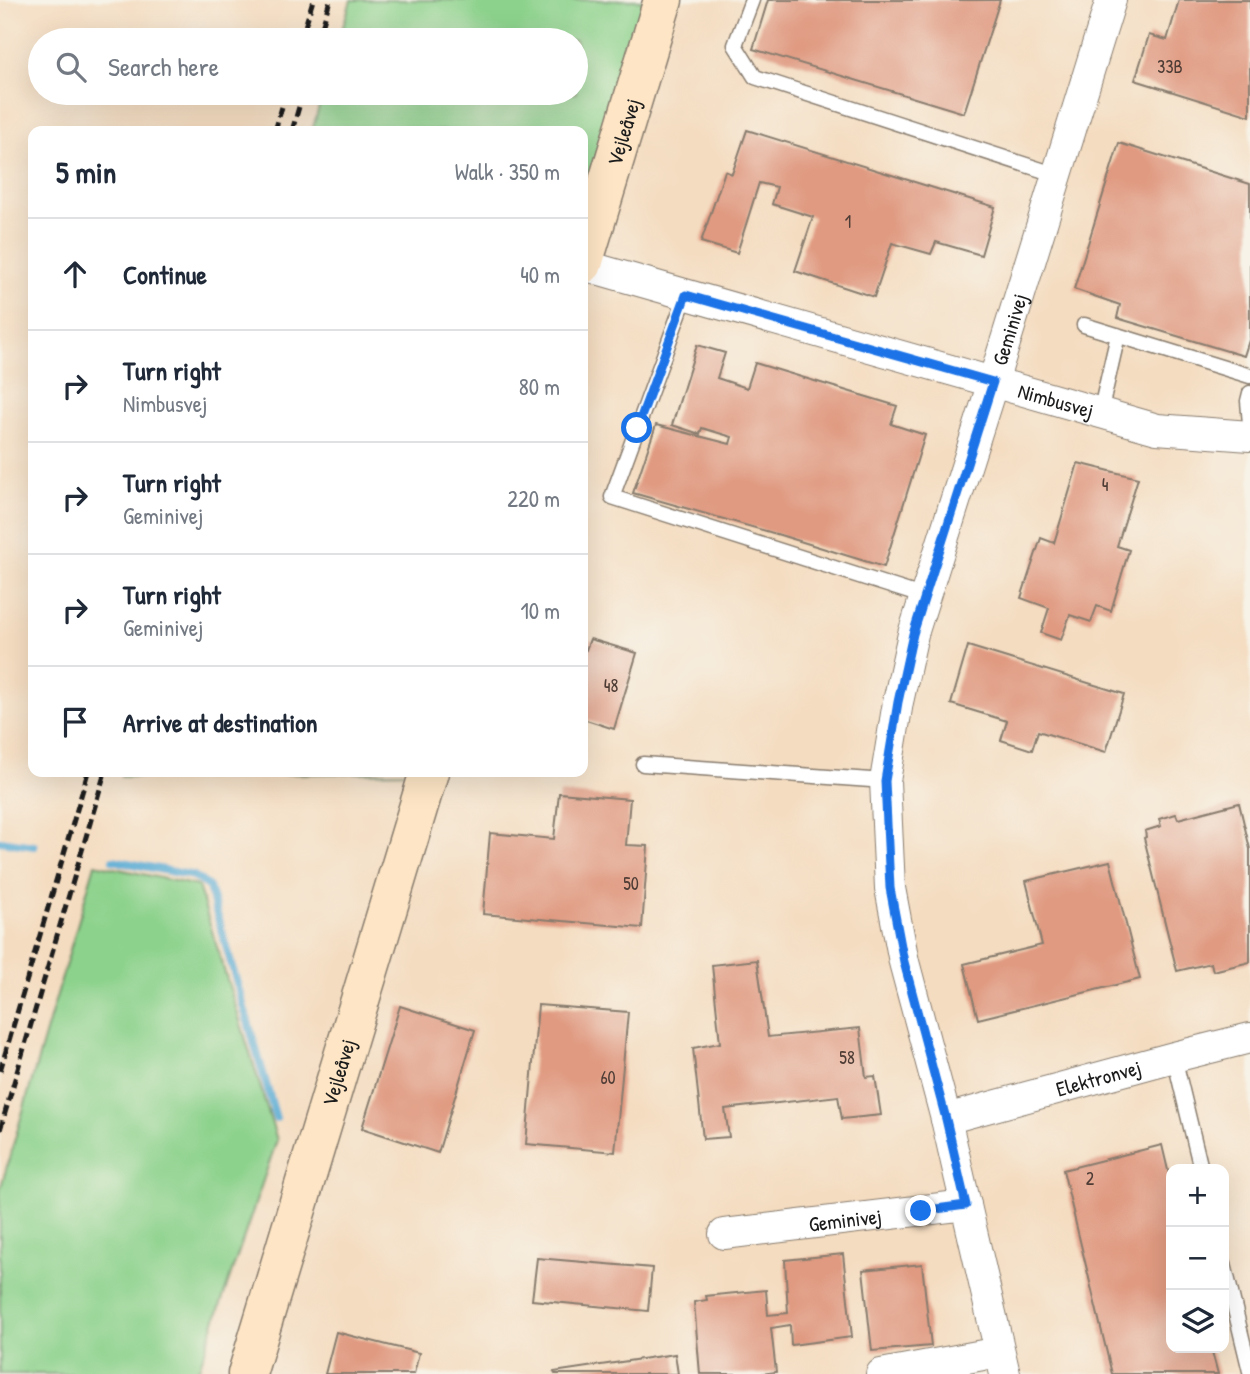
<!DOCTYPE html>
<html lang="en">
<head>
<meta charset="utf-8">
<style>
  :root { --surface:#fff; --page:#f6f6f7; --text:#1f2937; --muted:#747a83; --line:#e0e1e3 }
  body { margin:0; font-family:"Patrick Hand",sans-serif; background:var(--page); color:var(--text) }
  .controls { position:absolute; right:21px; bottom:21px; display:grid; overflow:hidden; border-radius:14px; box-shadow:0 7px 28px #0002 }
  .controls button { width:63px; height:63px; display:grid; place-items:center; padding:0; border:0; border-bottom:2px solid var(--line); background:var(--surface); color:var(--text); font:35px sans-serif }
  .stop { position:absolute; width:21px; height:21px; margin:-16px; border:5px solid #1a73e8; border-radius:50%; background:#fff }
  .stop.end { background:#1a73e8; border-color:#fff; box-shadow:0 2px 7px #0008 }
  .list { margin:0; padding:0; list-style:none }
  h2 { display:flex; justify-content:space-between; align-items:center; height:91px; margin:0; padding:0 28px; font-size:30px }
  h2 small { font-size:23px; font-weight:400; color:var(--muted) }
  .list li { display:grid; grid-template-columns:46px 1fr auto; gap:21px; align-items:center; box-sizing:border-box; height:112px; padding:0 28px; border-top:2px solid var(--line) }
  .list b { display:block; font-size:26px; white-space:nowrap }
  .list p { margin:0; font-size:23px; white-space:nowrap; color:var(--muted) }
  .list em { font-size:23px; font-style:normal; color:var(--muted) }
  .icon { flex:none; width:38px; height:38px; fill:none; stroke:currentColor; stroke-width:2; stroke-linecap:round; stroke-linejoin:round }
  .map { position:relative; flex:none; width:1250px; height:1374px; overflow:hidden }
  .search { position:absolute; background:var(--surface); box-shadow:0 7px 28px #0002; left:28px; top:28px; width:560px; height:77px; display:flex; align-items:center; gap:18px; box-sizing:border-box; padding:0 24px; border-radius:38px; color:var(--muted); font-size:26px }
  .panel { position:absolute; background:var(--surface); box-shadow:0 7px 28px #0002; left:28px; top:126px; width:560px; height:651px; border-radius:14px }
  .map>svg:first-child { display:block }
  .green { fill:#8cd28c; stroke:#547754; stroke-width:2 }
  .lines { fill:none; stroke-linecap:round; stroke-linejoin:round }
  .stream { stroke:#59abd4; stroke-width:8 }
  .building { fill:#e09a81 }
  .lane-casing { stroke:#887c6e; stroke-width:17 }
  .street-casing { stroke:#887c6e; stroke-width:32 }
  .secondary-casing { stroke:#887c6e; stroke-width:41 }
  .lane { stroke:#fff; stroke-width:14 }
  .street { stroke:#fff; stroke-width:30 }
  .secondary { stroke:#fde5c5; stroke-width:38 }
  .rail { stroke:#1c1c1c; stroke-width:5; stroke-dasharray:10 5; stroke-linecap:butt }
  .route { stroke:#1a73e8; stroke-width:9 }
  .labels { text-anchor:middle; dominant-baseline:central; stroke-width:6; stroke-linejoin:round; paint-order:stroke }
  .number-label { font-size:18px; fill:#4d3c35 }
  .street-label { font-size:21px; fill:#1c1c1c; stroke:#f7f3e8 }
</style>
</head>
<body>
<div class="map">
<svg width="1250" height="1374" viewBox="0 0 1250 1374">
  <rect width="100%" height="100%" fill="#f7f3e8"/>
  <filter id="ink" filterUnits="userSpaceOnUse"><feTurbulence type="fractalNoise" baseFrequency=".0143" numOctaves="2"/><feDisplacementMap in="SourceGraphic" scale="14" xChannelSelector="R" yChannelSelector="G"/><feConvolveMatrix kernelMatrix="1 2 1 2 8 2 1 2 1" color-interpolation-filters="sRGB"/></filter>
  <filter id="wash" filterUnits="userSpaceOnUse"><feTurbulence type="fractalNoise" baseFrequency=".00686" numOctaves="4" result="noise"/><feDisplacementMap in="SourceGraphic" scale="28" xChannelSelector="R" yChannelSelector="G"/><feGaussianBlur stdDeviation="1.57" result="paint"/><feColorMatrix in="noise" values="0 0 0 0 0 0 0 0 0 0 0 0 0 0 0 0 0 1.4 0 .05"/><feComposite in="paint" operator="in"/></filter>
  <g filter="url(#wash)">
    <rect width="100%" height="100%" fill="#f4dcc0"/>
    <!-- green -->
    <path class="green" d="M351 0H648L583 210V131H312L323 93H576V40H339Z
      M123 772H407L121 777Z
      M95 864 198 886 277 1140 197 1374H0V1190Z"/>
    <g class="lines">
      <!-- stream -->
      <path class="stream" d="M0 841 34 846
        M113 860 194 876 209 887 276 1118"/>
    </g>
    <g id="blocks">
      <!-- building -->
      <path class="building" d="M768 0H1000L964 113 753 49Z
        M1179 0H1250V116L1135 80 1149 35 1167 40Z
        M747 130 995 207 981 255 936 242 931 254 892 243 874 297 795 271 813 217 772 204 777 187 759 183 737 253 701 242 725 171 732 174Z
        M1119 143 1250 184V337L1244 356 1117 318 1120 305 1074 289Z
        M697 345 725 353 717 378 747 388 755 363 897 406 891 424 925 435 884 567 780 535 633 493 656 425 730 444 732 437 702 428 700 434 672 425Z
        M1078 463 1138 478 1117 546 1129 550 1111 611 1097 606 1091 622 1070 615 1061 640 1041 633 1049 608 1021 598 1041 538 1054 543Z
        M590 639 637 653 614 729 583 719V649L586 650Z
        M968 646 1124 694 1106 752 1038 731 1032 750 1001 740 1007 721 951 704Z
        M559 793 630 799 626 845 648 846 642 928 483 914 490 833 554 839Z
        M1239 803 1250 849V962L1213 971 1211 963 1177 971 1144 838 1146 837 1145 831 1161 826 1159 819 1176 814 1178 819Z
        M1110 861 1140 979 978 1019 964 964 1042 945 1026 881Z
        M757 960 768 1037 860 1028 866 1077 875 1076 881 1115 842 1119 838 1096 725 1109 729 1137 703 1139 693 1048 720 1043 712 965Z
        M538 1005 628 1012 615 1152 526 1144Z
        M400 1006 475 1030 438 1153 362 1128Z
        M1162 1145 1171 1183V1348H1211L1218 1374H1112L1063 1170Z
        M843 1254 852 1337 791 1345 790 1325 771 1328 776 1372 761 1374H700L694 1302 707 1300 706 1296 766 1290 768 1315 788 1313 785 1260Z
        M537 1258 652 1268 648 1311 532 1300Z
        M922 1264 931 1346 872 1351 863 1270Z
        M336 1332 419 1353 414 1374H325Z
        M675 1354 678 1374H555L554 1372Z"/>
    </g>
  </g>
  <g filter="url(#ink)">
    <use href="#blocks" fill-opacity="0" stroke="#887c6e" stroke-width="2"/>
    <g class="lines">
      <!-- lane casing -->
      <g class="lane-casing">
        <path id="lane" d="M752 0 735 45 755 77 1057 175
          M686 295 612 497 925 597
          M1084 325 1250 376
          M1250 393 1248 401 1250 424
          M1100 413 1118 335
          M643 764 885 781
          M1174 1057 1201 1169
          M1224 1264 1250 1371"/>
      </g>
      <!-- street casing -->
      <g class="street-casing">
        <g id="street">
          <path id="s1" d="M583 265 1157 429 1250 436"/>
          <path id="s2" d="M946 1119 1174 1057 1250 1038"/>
          <path id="s3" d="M724 1234 966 1205"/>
          <path d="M881 1374 999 1352"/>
          <path id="s4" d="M1005 1374 946 1119 904 962 890 888 885 781 898 702 913 634 993 382 1111 0"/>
        </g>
      </g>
      <!-- secondary casing -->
      <g class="secondary-casing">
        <g id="secondary">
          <path id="s5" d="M583 264 663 0"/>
          <path id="s6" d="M247 1374 429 772"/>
        </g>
      </g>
      <!-- lane -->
      <use href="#lane" class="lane"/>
      <!-- street -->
      <use href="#street" class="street"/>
      <!-- secondary -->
      <use href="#secondary" class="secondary"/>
      <!-- rail -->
      <path class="rail" d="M301 40 313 0
        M318 40 330 0
        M275 131 286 93
        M292 131 303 93
        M0 1071 88 772
        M0 1130 105 772"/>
    </g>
  </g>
  <g class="lines" filter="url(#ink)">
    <!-- route -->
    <path class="route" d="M637 428 686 295 993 382 913 634 898 702 885 781 890 888 904 962 946 1119 966 1205 921 1211"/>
  </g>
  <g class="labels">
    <!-- number labels -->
    <g class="number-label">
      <text x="1170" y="66">33B</text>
      <text x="848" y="221">1</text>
      <text x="1105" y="484">4</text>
      <text x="611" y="685">48</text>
      <text x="631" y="883">50</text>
      <text x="847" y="1057">58</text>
      <text x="608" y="1077">60</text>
      <text x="1090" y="1178">2</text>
    </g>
    <!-- street labels -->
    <g class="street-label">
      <text stroke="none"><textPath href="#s5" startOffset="138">Vejleåvej</textPath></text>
      <text stroke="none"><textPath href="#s4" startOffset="1076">Geminivej</textPath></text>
      <text stroke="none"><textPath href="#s1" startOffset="492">Nimbusvej</textPath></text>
      <text stroke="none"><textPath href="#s6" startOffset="315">Vejleåvej</textPath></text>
      <text stroke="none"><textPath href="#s2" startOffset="158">Elektronvej</textPath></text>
      <text stroke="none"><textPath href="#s3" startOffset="122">Geminivej</textPath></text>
    </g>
  </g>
</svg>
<div class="controls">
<button>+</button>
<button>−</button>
<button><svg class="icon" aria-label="layers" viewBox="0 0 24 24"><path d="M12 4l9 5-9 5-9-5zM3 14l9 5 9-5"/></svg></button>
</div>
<div class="stop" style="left:637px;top:428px"></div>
<div class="stop end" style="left:921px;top:1211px"></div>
<div class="search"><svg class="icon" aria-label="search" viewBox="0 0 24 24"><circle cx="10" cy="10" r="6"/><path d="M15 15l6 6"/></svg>Search here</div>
<section class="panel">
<h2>5 min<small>Walk · 350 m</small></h2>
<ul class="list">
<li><svg class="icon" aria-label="ahead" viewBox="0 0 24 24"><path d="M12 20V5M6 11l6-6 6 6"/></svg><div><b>Continue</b></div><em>40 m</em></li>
<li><svg class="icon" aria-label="right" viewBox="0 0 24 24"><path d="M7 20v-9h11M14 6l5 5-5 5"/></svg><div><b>Turn right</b><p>Nimbusvej</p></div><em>80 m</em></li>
<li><svg class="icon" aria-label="right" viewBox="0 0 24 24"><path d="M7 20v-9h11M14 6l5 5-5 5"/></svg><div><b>Turn right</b><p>Geminivej</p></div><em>220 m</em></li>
<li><svg class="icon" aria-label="right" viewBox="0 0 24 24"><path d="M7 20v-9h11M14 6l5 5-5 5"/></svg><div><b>Turn right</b><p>Geminivej</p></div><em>10 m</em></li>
<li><svg class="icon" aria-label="arrive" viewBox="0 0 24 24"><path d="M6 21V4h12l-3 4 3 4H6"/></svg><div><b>Arrive at destination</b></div></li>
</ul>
</section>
</div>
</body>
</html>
